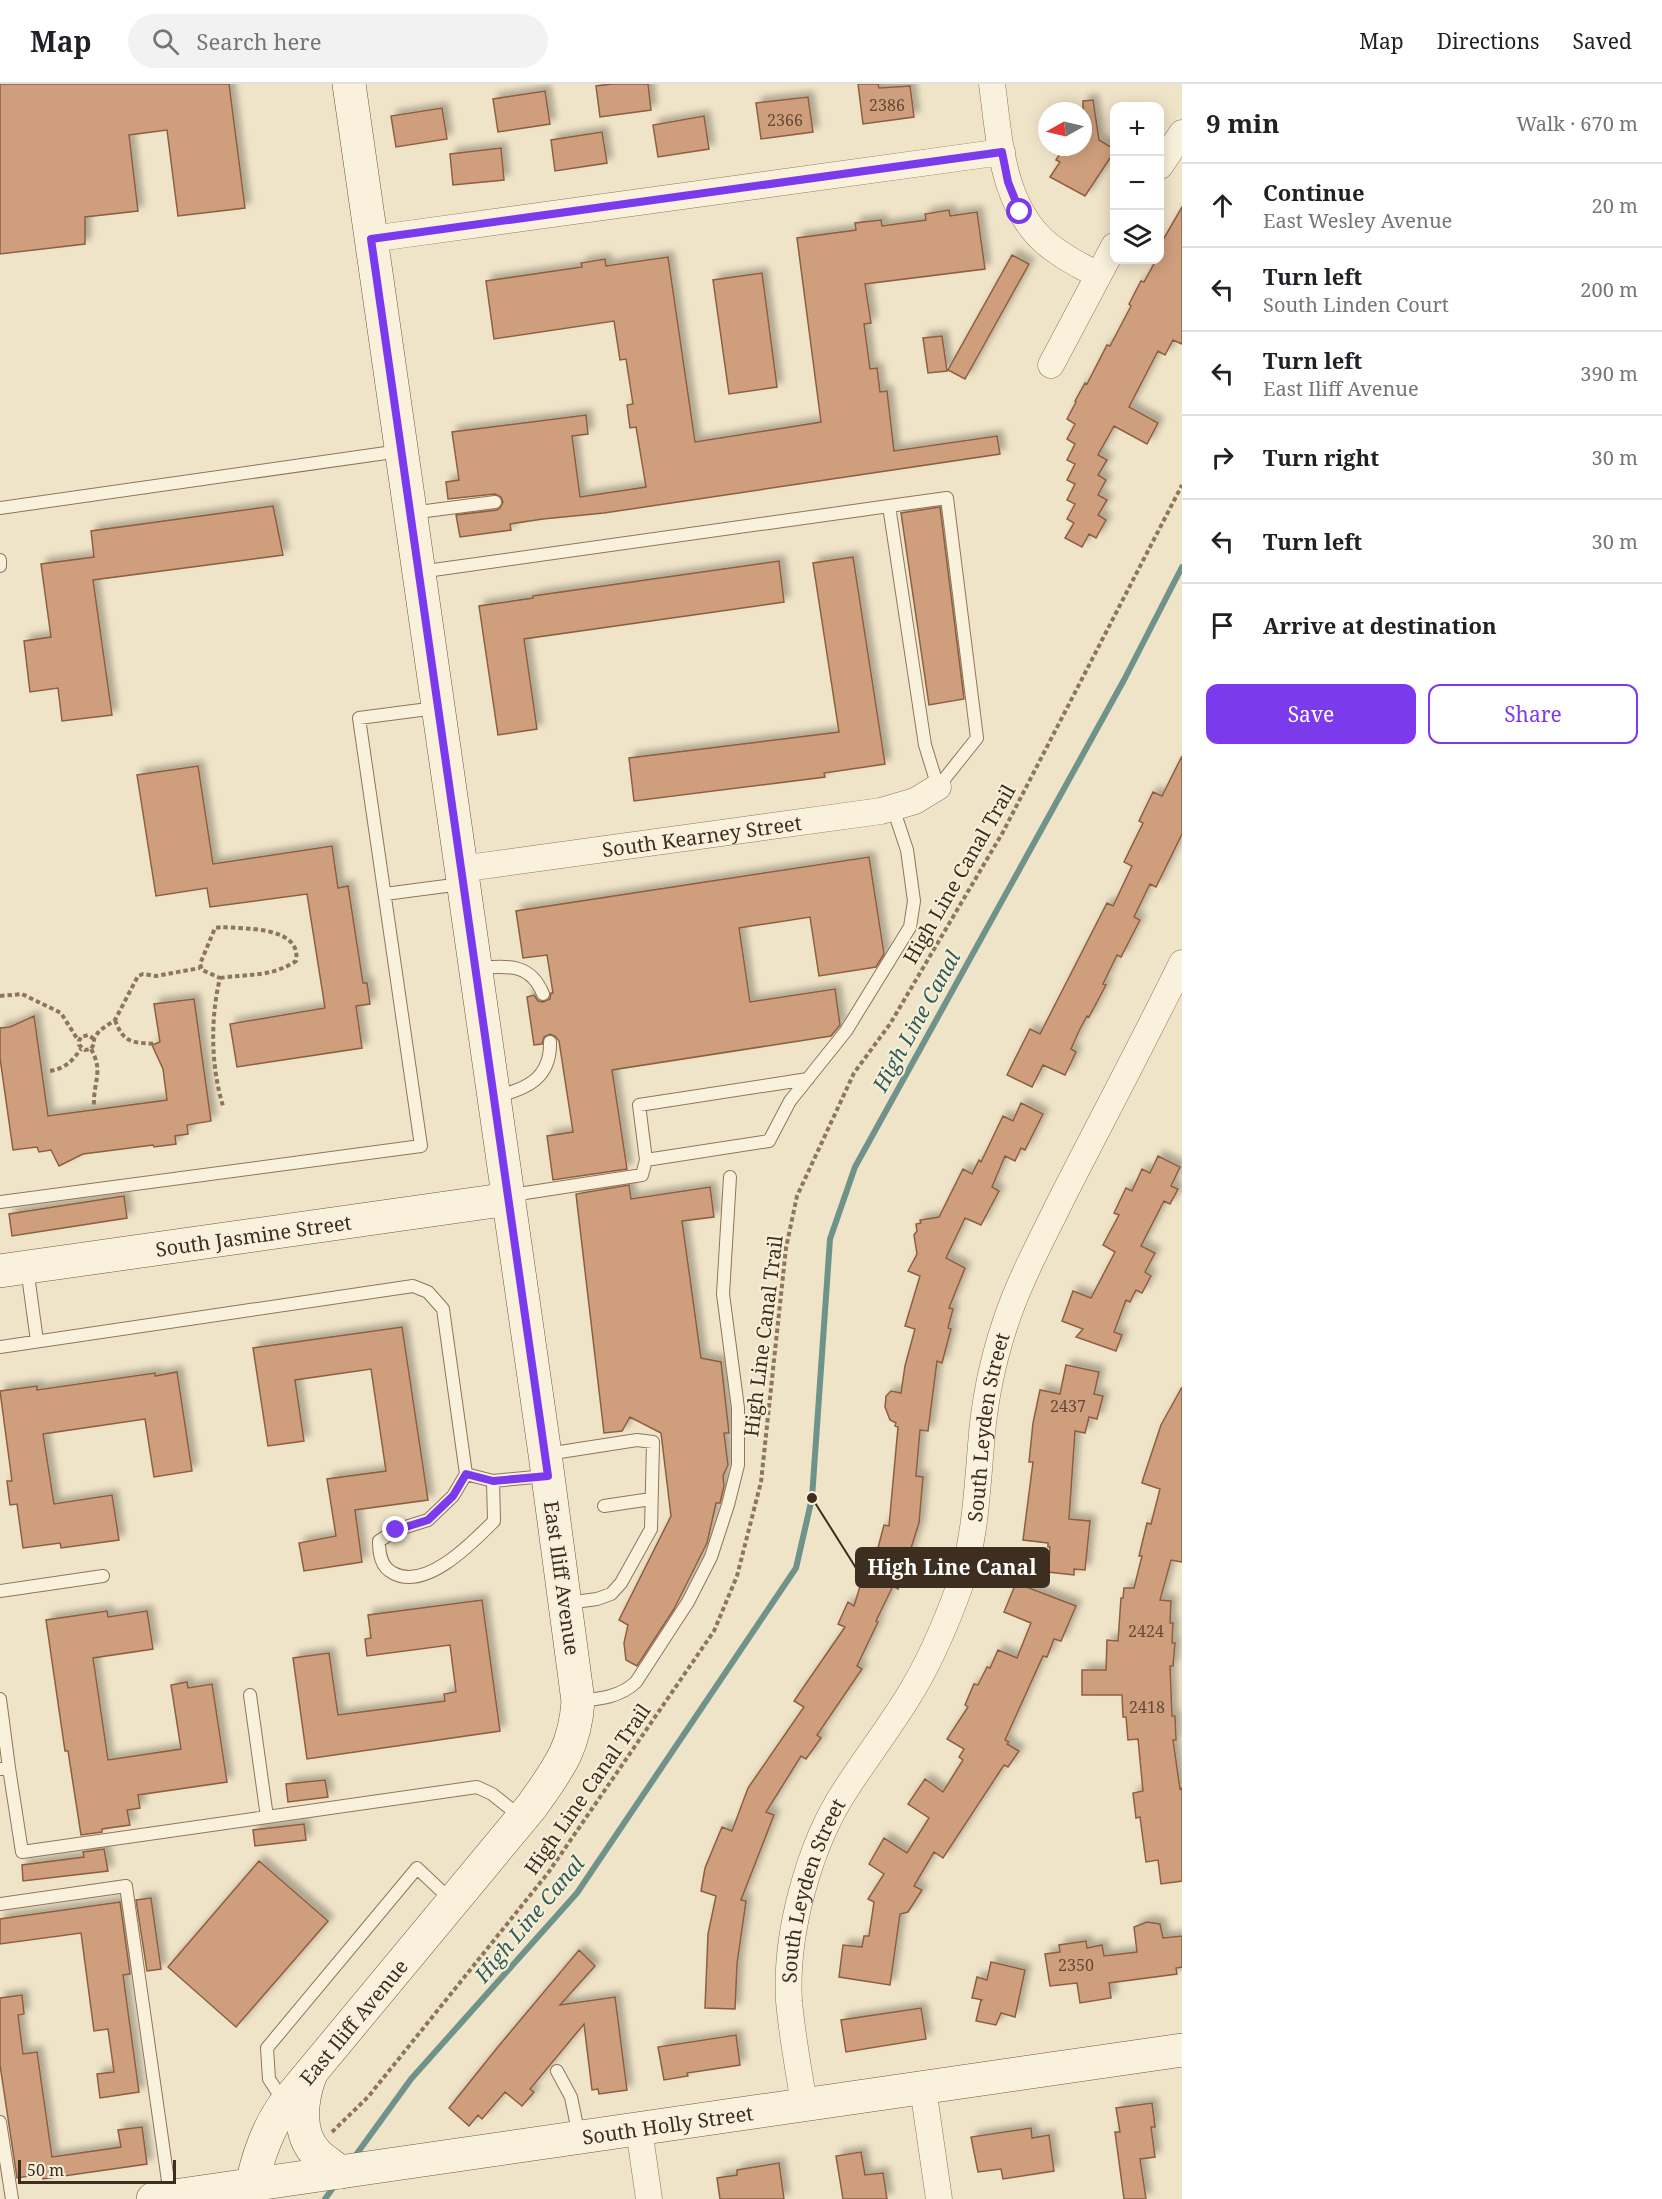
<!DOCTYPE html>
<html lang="en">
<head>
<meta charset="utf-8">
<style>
  :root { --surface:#fff; --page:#f2f2f2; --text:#202124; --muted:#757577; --line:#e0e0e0; --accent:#7c3aed }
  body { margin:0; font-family:"Noto Serif",serif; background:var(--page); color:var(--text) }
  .controls { position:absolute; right:18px; top:18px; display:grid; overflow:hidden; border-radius:12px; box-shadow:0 3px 15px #0003 }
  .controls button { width:54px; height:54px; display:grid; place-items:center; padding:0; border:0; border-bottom:2px solid var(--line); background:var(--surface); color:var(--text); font:30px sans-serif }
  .compass { position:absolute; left:1038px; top:18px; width:54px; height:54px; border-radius:50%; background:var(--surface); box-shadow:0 3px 15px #0003; rotate:262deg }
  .scale { position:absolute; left:18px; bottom:15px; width:158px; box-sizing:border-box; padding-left:6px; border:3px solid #3d2e20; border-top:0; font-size:16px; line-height:21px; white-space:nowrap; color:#3d2e20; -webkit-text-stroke:4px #f7eed8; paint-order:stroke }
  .stop { position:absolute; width:18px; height:18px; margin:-14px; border:4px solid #7c3aed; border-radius:50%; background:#fff }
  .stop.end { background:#7c3aed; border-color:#fff; box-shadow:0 2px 6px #0008 }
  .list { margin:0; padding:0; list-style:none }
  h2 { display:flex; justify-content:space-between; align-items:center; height:78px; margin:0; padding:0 24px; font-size:26px }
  h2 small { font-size:20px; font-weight:400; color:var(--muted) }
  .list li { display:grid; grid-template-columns:39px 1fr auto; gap:18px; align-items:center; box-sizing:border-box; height:84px; padding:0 24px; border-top:2px solid var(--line) }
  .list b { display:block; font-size:22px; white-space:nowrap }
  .list p { margin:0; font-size:20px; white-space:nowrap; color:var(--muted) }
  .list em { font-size:20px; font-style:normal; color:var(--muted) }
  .actions { display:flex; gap:12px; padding:18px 24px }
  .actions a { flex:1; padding:14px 0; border:2px solid var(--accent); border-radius:12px; text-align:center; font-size:21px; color:var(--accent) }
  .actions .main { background:var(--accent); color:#fff }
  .icon { flex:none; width:33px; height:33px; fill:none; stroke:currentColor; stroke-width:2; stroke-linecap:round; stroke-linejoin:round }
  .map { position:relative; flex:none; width:1182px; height:2115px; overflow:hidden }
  header { display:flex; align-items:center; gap:36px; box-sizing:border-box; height:84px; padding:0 30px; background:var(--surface); border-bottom:2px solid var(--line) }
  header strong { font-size:28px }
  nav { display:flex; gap:33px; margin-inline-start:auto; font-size:21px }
  .search { width:420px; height:54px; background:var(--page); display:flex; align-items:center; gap:15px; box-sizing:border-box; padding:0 21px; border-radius:33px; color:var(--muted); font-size:22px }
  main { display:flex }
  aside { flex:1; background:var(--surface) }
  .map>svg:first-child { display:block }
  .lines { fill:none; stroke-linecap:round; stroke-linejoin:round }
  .stream { stroke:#6f938a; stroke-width:6 }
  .building { fill:#cf9f7d; stroke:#8d5f41; stroke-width:1.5; filter:url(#shadow) }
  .lane-casing { stroke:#8d765c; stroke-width:14 }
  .street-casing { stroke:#8d765c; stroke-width:27 }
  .secondary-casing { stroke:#6f573f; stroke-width:34 }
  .path { stroke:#8d765c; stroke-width:4; stroke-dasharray:4.5 3; stroke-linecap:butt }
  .lane { stroke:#faf1dc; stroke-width:12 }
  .street { stroke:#faf1dc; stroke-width:26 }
  .secondary { stroke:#faf1dc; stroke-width:33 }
  .route { stroke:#7c3aed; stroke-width:8 }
  .labels { text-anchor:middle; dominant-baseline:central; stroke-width:4.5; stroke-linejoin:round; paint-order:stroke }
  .number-label { font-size:16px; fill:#624a37 }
  .street-label { font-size:20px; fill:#3d2e20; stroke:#f7eed8 }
  .water-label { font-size:21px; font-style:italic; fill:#2f5d5a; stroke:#f7eed8 }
  .leader { fill:none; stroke:#3d2e20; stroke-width:2 }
  .callout-dot { fill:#3d2e20; stroke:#f7eed8; stroke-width:2 }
  .callout { fill:#3d2e20; stroke:#3d2e20; stroke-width:2 }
  .callout-label { font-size:21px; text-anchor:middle; font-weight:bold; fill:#fff }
</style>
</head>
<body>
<header>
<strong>Map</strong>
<div class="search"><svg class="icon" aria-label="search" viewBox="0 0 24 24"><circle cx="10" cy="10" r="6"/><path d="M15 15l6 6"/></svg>Search here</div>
<nav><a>Map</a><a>Directions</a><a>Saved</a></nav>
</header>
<main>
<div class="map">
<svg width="1182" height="2115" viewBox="0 0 1182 2115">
  <defs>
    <filter id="shadow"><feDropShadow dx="5.5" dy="-5.5" stdDeviation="3" flood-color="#0004"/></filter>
  </defs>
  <rect width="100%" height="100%" fill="#f0e4c8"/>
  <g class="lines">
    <!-- stream -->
    <path class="stream" d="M353 2075 411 1995 577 1809 796 1484 812 1414 830 1155 855 1083 1124 596 1182 483
      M325 2115 335 2101"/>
  </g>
  <!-- building -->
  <path class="building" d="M0 0H229L245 124 178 132 167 46 129 51 138 127 85 133V160L0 170Z
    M612 0H648L651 26 600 33 596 2Z
    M858 0H878L879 4 910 2 914 33 863 40Z
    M545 7 550 40 498 48 493 15Z
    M808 13 813 48 761 55 756 19Z
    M1093 16 1099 56 1114 65V68L1085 112 1050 93 1060 78 1056 76 1064 63H1083V17Z
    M442 24 447 55 396 63 391 32Z
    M704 32 709 65 658 73 653 41Z
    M602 48 607 79 555 87 551 56Z
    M501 64 504 96 453 101 450 70Z
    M1182 123V260L1173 256 1165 271 1158 267 1129 323 1158 339 1147 360 1114 342 1098 371 1107 376 1098 391 1106 396 1098 411 1107 416 1098 431 1106 436 1096 454 1089 450 1082 463 1065 454 1074 439 1067 435 1075 420 1067 416 1075 400 1067 396 1075 380 1067 376 1075 360 1067 355 1075 340 1067 335 1076 318 1075 317 1085 299 1087 300 1107 261 1110 262 1131 222 1129 220 1141 197 1144 198 1156 176H1160V161Z
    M949 126 950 132 977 128 985 185 865 200 871 239 864 240 870 285 877 284 880 308 887 307 894 367 997 352 1000 370 604 429 543 435 510 440 511 446 460 453 456 431 497 426 500 424 503 418 501 413 495 410 448 415 446 398 459 396 452 348 586 331 588 350 572 352 580 413 646 403 636 343 630 344 627 321 633 320 626 275 620 276 614 237 494 255 486 197 582 183 581 179 605 175 606 182 668 173 695 358 821 338 797 154 856 146 855 139 881 136 882 142 926 136 925 130Z
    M1012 171 1029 180 965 295 948 286Z
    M762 189 777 303 729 310 713 196Z
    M942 252 947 287 928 289 923 254Z
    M273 422 283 471 93 496 112 631 62 637 58 604 30 608 24 557 51 553 41 480 94 473 91 447Z
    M940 423 964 615 929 621 901 429Z
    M853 473 885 680 824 689 825 693 634 717 629 674 839 648 813 479Z
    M779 477 784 518 524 555 537 645 498 651 479 522 533 514V512Z
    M1182 672V750L1156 803 1150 800 1134 833 1140 836 1121 873 1117 871 1103 900 1106 901 1089 933 1087 932 1079 947 1071 965 1076 968 1065 991 1043 981 1032 1003 1007 991 1030 945 1040 950 1107 819 1113 822 1132 782 1124 778 1143 739 1139 737 1153 708 1162 712Z
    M198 682 213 780 332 762 338 804 348 802 363 899H367L370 920 356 922 362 964 237 983 230 940 325 924 307 810 210 823 207 804 156 812 137 691Z
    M869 773 884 870 876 883 819 892 810 833 739 844 750 918 835 905 840 941 831 952 612 986 627 1085 553 1096 547 1052 573 1048 559 957 555 952 550 950 544 953 542 960 534 961 527 913 534 911 538 917 543 918 550 915 551 909H553L547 871 523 874 516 827Z
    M194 915 211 1037 187 1041 188 1050 175 1052 176 1060 154 1063 153 1061 83 1070 59 1082 51 1066 39 1068 37 1063 13 1066 0 974V944L10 943 34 932 48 1032 167 1016 163 985 152 961 160 958 154 920Z
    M1021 1019 1043 1030 1025 1066 1021 1064 1015 1077 1005 1072 992 1103 999 1107 981 1141 965 1134 946 1174 965 1184 949 1224 953 1225 948 1244 951 1245 942 1279 937 1277 928 1347 920 1346 916 1392 923 1393 919 1439 898 1505 893 1502 876 1537 878 1538 857 1582 862 1585 817 1651 821 1654 806 1675 801 1672 766 1728 774 1731 741 1816 746 1817 737 1880 735 1925 705 1924 708 1850 716 1812 701 1807 705 1784 722 1743 732 1747 748 1704 804 1623 794 1617 845 1543 838 1540 848 1518 854 1522 869 1473 875 1475 884 1441 889 1442 898 1343 895 1342 896 1339 890 1336 885 1323 886 1312 891 1307 901 1309 905 1282 915 1245 905 1242 920 1192 908 1187 917 1170 914 1151 917 1147 916 1140 921 1139 920 1136 939 1133 963 1085 972 1090 979 1076 981 1078 1003 1032 1013 1037Z
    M1158 1072 1180 1083 1171 1102 1178 1105 1170 1120 1164 1117 1141 1162 1155 1169 1145 1188 1151 1192 1142 1209 1136 1206 1130 1218 1126 1216 1114 1248 1122 1251 1116 1267 1076 1253 1083 1245 1062 1237 1073 1207 1091 1214 1115 1168 1103 1161 1119 1131 1114 1129 1126 1104 1132 1107 1142 1085 1150 1089Z
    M629 1101 631 1115 710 1103 714 1133 682 1137 701 1274 721 1278 729 1349H724L728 1381 723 1392 724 1402 720 1419H716L707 1459 674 1525 637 1582 626 1576 624 1559 628 1541 619 1536 671 1432 661 1349 630 1333 622 1347 604 1349 576 1110Z
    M124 1112 127 1134 12 1152 9 1130Z
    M402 1243 428 1416 355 1426 362 1478 304 1487 299 1459 336 1452 327 1395 386 1387 371 1285 295 1296 304 1357 268 1362 253 1264Z
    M1066 1281 1099 1288 1094 1310 1103 1312 1097 1335 1089 1333 1085 1349 1075 1347 1069 1435 1090 1437 1085 1486 1074 1485V1491L1048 1488 1050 1463H1048V1459L1023 1456 1033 1378H1029L1033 1339 1040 1306 1060 1310Z
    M177 1288 192 1387 154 1393 145 1335 43 1350 54 1420 112 1411 119 1456 61 1464 60 1459 23 1464 17 1420 10 1421 7 1397H12L0 1307 37 1302V1306L155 1289V1292Z
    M1182 1303V1478L1171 1476 1160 1516 1171 1517 1170 1539H1173L1172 1559H1175L1173 1582H1170L1172 1632H1175L1176 1656H1173L1180 1705 1182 1704V1797L1161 1800 1158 1776 1146 1778 1140 1733 1136 1734 1133 1709 1143 1707 1138 1655 1128 1656 1126 1633H1123L1122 1611H1082V1586H1106L1107 1556 1118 1557 1121 1514H1123L1124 1504H1134L1142 1472H1139L1147 1439 1151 1440 1160 1405 1142 1399 1143 1395 1161 1341Z
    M1016 1499 1076 1522 1061 1557 1054 1555 1047 1573 1043 1572 1005 1656 1009 1658 1007 1660 1019 1667 1008 1683 1004 1681 943 1774 934 1768 914 1802 922 1806 908 1828 900 1830 890 1901 839 1893 843 1861 862 1863 864 1852H869L874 1818 868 1815 884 1790 869 1780 884 1754 907 1769 929 1734 908 1720 925 1695 943 1708 963 1676 959 1673 964 1665 947 1655 968 1623 965 1621 974 1600 978 1601 987 1583 990 1584 998 1566 1017 1574 1031 1539 1004 1528Z
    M482 1516 500 1647 307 1675 293 1574 329 1569 338 1631 445 1617 444 1610 456 1608 450 1561 367 1572 365 1555 371 1554 368 1531Z
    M107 1527 108 1533 147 1527 153 1565 93 1574 108 1676 181 1665 171 1601 187 1598 188 1604 212 1600 227 1698 138 1711 140 1724 127 1726 130 1741 102 1745V1748L81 1751 68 1667H65L46 1536Z
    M325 1696 328 1713 288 1718 286 1700Z
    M304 1740 306 1756 255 1762 253 1746Z
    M104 1765 108 1787 23 1797 22 1781 84 1773 83 1768Z
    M259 1777 328 1837 236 1943 168 1883Z
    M151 1814 161 1885 147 1887 136 1816Z
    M120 1818 130 1890 123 1891 139 2008 100 2014 97 1990 114 1988 108 1945 94 1947 81 1849 0 1860V1835Z
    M1147 1838 1160 1840 1163 1854 1182 1852V1883L1176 1884 1177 1890 1109 1899 1111 1914 1080 1919 1077 1899 1050 1902 1045 1870 1060 1868 1059 1861 1086 1857 1087 1864 1102 1861 1104 1872 1137 1868 1134 1843Z
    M579 1866 595 1882 560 1921 615 1913 627 2006 599 2010 598 2005 592 2006 584 1940 530 2005 534 2008 522 2022 505 2008 482 2035 478 2031 469 2042 449 2024 497 1964Z
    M991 1878 1025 1886 1015 1933 1001 1929 996 1941 976 1937 981 1916H983L972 1914 977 1893 987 1896Z
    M22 1911 24 1930 18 1931 23 1970 37 1968 52 2073 121 2063 118 2046 142 2043 147 2080 43 2095 42 2090 17 2094 0 1981V1914Z
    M921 1924 926 1955 846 1968 841 1936Z
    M736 1951 740 1981 687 1989 688 1992 664 1996 658 1963Z
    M1152 2019 1155 2043H1151L1155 2073 1140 2075 1146 2115H1124L1115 2048H1120L1116 2024Z
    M1031 2044 1032 2054 1049 2051 1054 2087 1003 2095 1001 2085 978 2088 971 2053Z
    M861 2068 865 2091 883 2089 887 2115H843L836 2072Z
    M779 2079 784 2115H720L717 2094 737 2091V2086Z"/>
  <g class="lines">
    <!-- lane casing -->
    <g class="lane-casing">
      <path id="lane" d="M889 422 947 414 977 654 938 703
        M0 424 400 367
        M411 429 495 418
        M0 476V482
        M419 488 889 422 925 661 938 703
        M385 810 461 800
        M476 884C506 882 530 878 543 910
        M495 1013C526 1005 551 995 550 958
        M646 1076 639 1021 808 995
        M511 1114 525 1109 642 1091 646 1076 769 1057 790 1017 846 947 910 843 914 817 907 766 893 724
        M0 1118 421 1062 359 634 436 624
        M27 1184 37 1257
        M0 1263 413 1202 428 1208 443 1225 466 1390 493 1397 545 1392
        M547 1370 637 1356 653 1358 651 1445 621 1499 611 1510 597 1515 567 1519
        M466 1390 453 1412 428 1436 396 1446 379 1457C379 1470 381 1483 393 1489 426 1507 472 1459 494 1437L493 1397
        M604 1422 651 1415
        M0 1507 103 1492
        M250 1611 267 1733
        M0 1615 9 1684
        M579 1617C600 1615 620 1613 636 1598L688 1518 711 1473 728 1421 738 1381V1324L723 1210 730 1093
        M0 1685 9 1684 22 1768 477 1703 492 1710 521 1733
        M0 1820 126 1802 170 2111
        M557 1987 571 2013 579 2052
        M284 2018 269 1995 267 1964 417 1784 452 1817
        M0 2038 12 2115"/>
    </g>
    <!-- street casing -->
    <g class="street-casing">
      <g id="street">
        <path d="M992 0C1000 59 1002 132 1058 168 1070 177 1085 184 1098 191"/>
        <path d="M1160 82 1182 49"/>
        <path d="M371 155 1002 68"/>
        <path d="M1051 281 1114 162"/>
        <path id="s1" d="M460 785 881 727 915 717 938 703"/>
        <path d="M923 2004 939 2115"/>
        <path id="s2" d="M804 2021C799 1987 792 1952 789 1917 785 1850 809 1761 846 1705 866 1674 889 1644 908 1613 930 1578 946 1540 960 1501 975 1456 977 1408 981 1361 984 1319 992 1279 1005 1240 1019 1197 1041 1157 1061 1116 1101 1037 1143 959 1182 879"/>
        <path d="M639 2045 649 2115"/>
      </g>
    </g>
    <!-- secondary casing -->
    <g class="secondary-casing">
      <g id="secondary">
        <path id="s3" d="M0 1187 509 1115"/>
        <path d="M310 1992C301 2016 297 2050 317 2070 324 2077 333 2082 340 2088"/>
        <path id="s4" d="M252 2101C258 2071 267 2045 285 2020L532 1722C558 1685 575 1664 578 1617L545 1370 349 0"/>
        <path id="s5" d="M153 2115 1182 1966"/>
      </g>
    </g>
    <!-- path -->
    <path class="path" d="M220 894C247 890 269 893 293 879L296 877C302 842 244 845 222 843L215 844 200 880 202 886 220 894C210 935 211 983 223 1022
      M0 912 22 910 61 929 78 956
      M115 936C124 960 132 958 155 960
      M94 955 88 951 81 953 79 957V961L85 966 91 965 94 960V955L99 947 115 936 138 892 143 890 156 892 200 884
      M91 965C104 988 93 997 94 1022
      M50 987C66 984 72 977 81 965
      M332 2048 368 2013 548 1789 714 1547 737 1492 761 1398 786 1164 797 1112 854 989 890 940 1003 748 1182 401"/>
    <!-- lane -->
    <use href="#lane" class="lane"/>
    <!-- street -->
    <use href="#street" class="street"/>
    <!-- secondary -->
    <use href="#secondary" class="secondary"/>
  </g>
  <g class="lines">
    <!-- route -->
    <path class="route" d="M396 1446 428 1436 453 1412 466 1390 493 1397 548 1392 371 155 1002 68 1008 98 1020 128"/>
  </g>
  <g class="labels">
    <!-- number labels -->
    <g class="number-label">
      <text x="887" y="21">2386</text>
      <text x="785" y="36">2366</text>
      <text x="1068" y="1322">2437</text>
      <text x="1146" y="1547">2424</text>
      <text x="1147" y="1623">2418</text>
      <text x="1076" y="1881">2350</text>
    </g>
    <!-- street labels -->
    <g class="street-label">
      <text stroke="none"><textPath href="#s1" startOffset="244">South Kearney Street</textPath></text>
      <text transform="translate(959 790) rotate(-60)">High Line Canal Trail</text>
      <text stroke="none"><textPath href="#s3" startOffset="256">South Jasmine Street</textPath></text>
      <text transform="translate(763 1252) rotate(-83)">High Line Canal Trail</text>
      <text stroke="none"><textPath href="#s2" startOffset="723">South Leyden Street</textPath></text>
      <text transform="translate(562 1494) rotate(82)">East Iliff Avenue</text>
      <text transform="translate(587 1705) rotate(-55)">High Line Canal Trail</text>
      <text stroke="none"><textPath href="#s2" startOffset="219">South Leyden Street</textPath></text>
      <text stroke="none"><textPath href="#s4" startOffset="195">East Iliff Avenue</textPath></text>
      <text stroke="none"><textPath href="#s5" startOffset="520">South Holly Street</textPath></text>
    </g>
    <!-- water labels -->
    <g class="water-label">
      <text transform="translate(916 937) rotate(-61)">High Line Canal</text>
      <text transform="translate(529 1835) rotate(-50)">High Line Canal</text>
    </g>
  </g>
  <!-- callouts -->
  <path class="leader" d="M812 1414L856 1484"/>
  <circle class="callout-dot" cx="812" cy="1414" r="6"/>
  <rect class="callout" x="856" y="1464" width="193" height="39" rx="6"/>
  <g class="callout-label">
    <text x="952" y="1491">High Line Canal</text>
  </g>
</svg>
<div class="controls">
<button>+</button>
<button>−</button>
<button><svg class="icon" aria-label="layers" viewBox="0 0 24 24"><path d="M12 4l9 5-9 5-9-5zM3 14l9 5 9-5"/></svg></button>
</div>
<svg class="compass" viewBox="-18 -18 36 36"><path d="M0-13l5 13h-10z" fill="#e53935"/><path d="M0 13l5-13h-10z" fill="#757577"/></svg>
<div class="scale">50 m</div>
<div class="stop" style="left:1020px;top:128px"></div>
<div class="stop end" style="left:396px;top:1446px"></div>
</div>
<aside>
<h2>9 min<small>Walk · 670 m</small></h2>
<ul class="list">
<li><svg class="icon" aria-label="ahead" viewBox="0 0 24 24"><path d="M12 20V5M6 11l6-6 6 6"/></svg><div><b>Continue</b><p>East Wesley Avenue</p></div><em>20 m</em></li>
<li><svg class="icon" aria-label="left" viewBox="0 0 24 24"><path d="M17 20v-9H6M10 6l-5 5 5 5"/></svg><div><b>Turn left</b><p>South Linden Court</p></div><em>200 m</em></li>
<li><svg class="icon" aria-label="left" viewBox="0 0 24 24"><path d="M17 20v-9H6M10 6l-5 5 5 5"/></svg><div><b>Turn left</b><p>East Iliff Avenue</p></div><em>390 m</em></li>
<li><svg class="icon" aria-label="right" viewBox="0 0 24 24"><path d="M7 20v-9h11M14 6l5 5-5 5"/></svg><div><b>Turn right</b></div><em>30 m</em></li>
<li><svg class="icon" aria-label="left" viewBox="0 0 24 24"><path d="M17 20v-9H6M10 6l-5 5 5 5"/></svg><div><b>Turn left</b></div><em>30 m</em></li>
<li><svg class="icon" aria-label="arrive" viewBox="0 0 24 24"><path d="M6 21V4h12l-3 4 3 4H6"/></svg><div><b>Arrive at destination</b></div></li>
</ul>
<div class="actions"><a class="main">Save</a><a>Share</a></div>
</aside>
</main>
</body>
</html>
